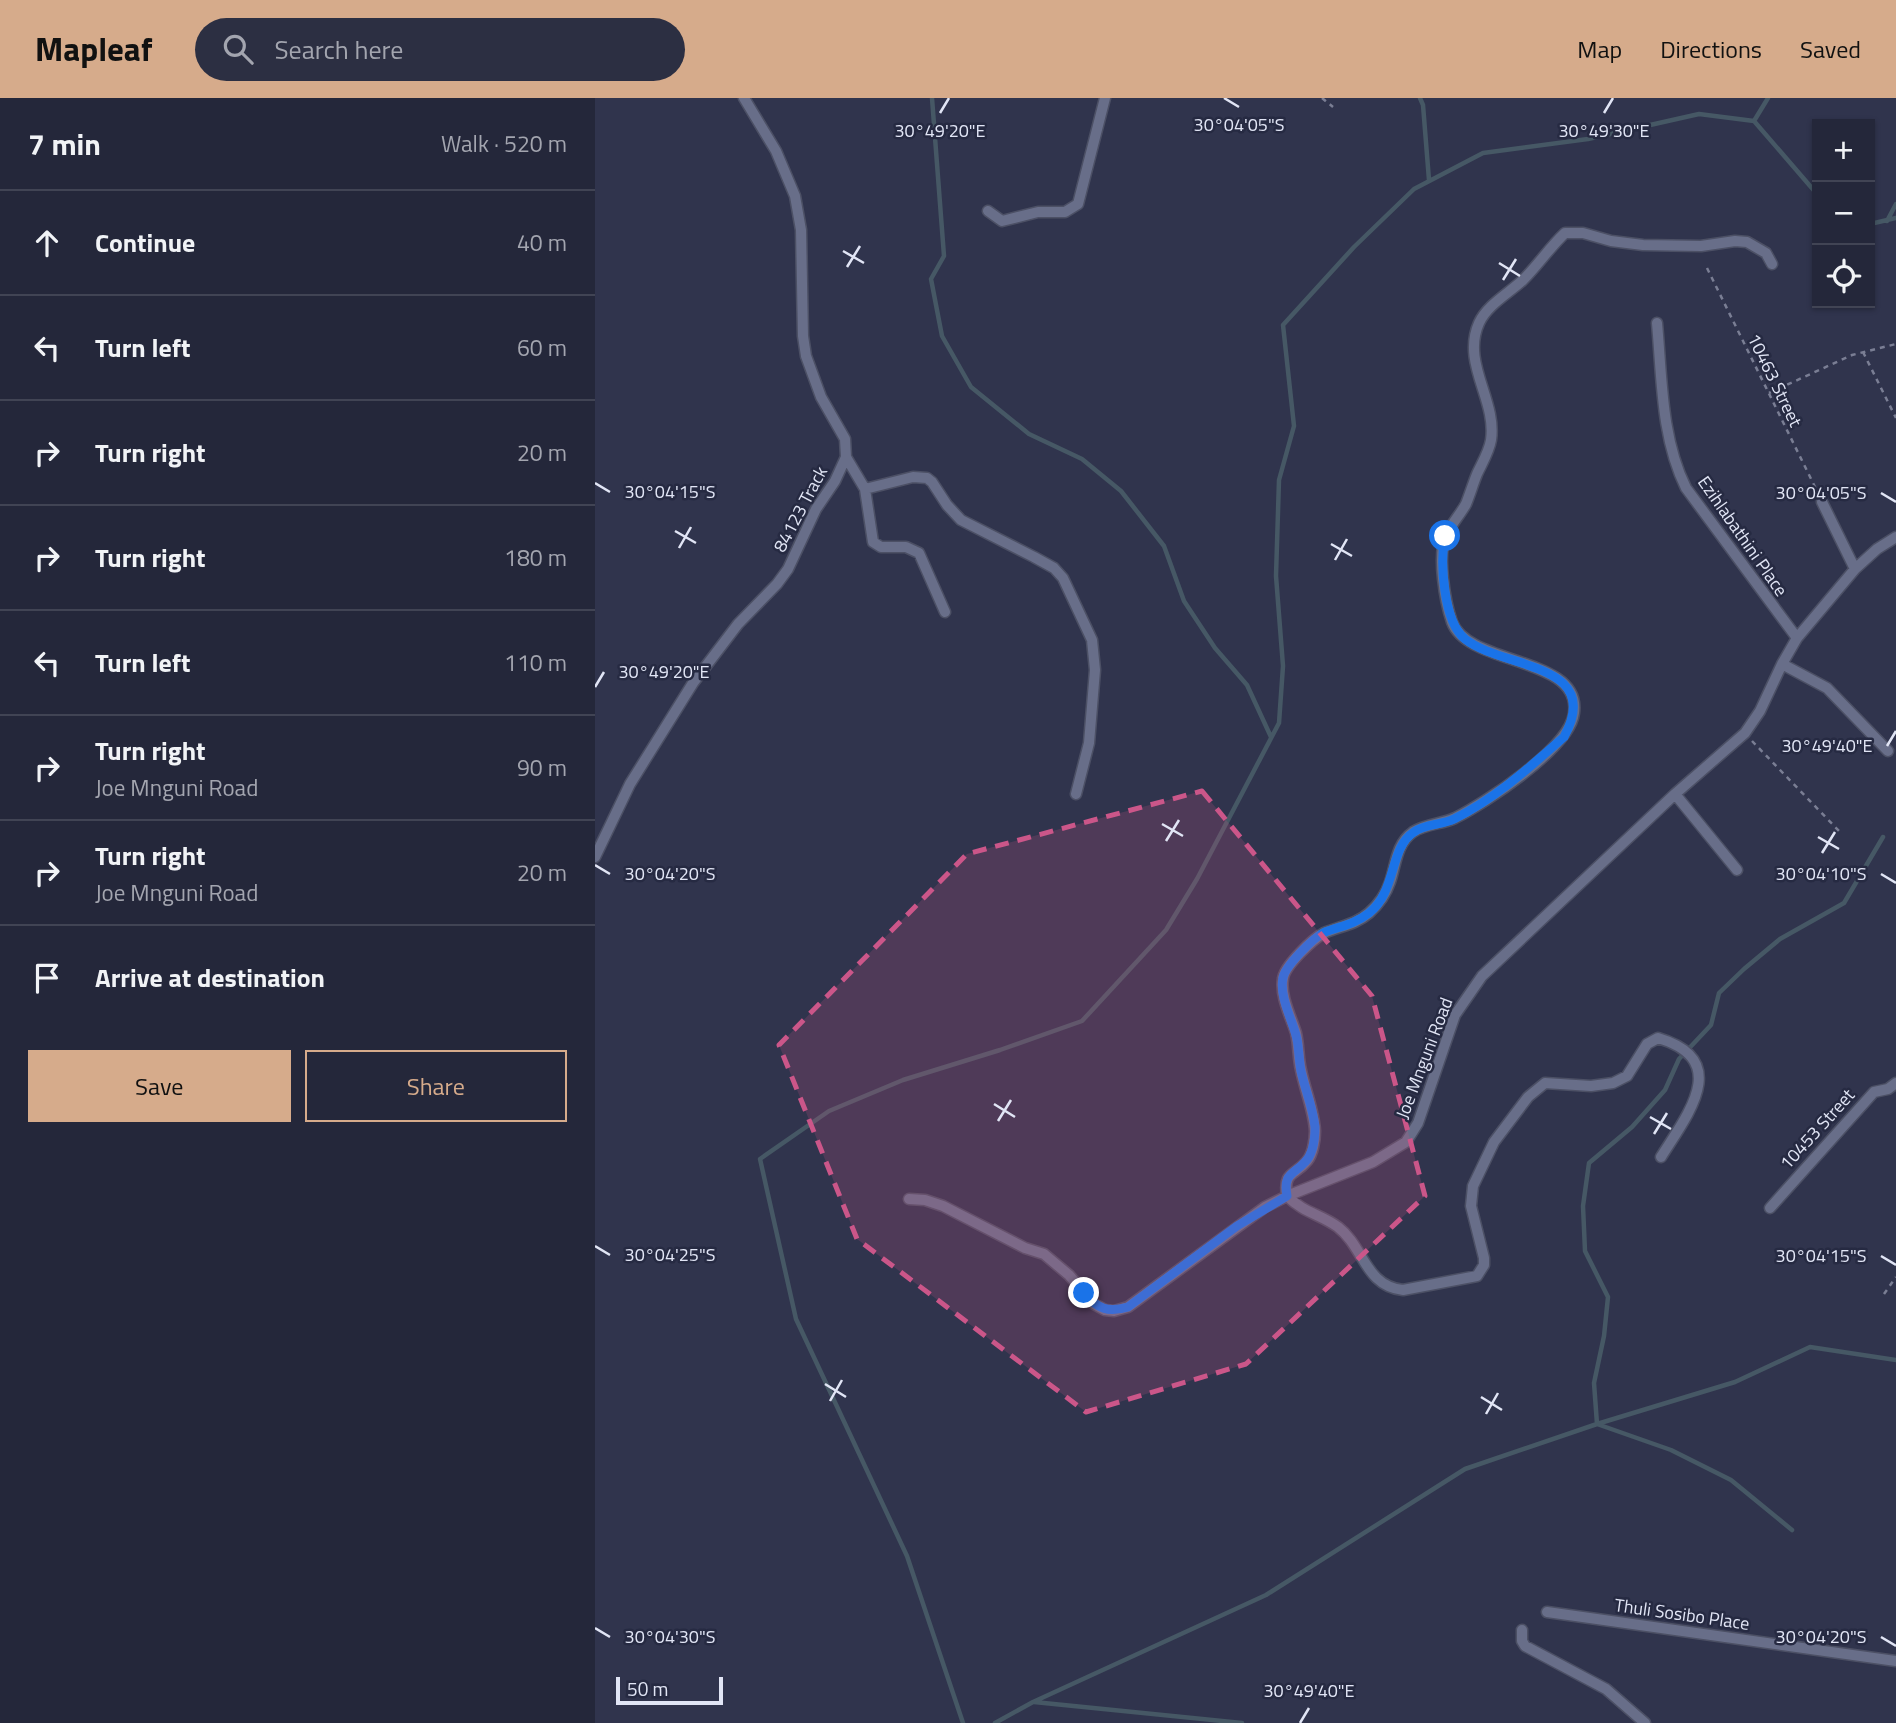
<!DOCTYPE html>
<html lang="en">
<head>
<meta charset="utf-8">
<style>
  :root { --surface:#24273a; --page:#2c2f42; --text:#f1f3f6; --muted:#a3a5af; --line:#414454; --accent:#d6ab8b }
  body { margin:0; font-family:"Titillium Web",sans-serif; background:var(--page); color:var(--text) }
  .controls { position:absolute; right:21px; top:21px; display:grid; overflow:hidden; border-radius:0px; box-shadow:0 2px 5px #0004 }
  .controls button { width:63px; height:63px; display:grid; place-items:center; padding:0; border:0; border-bottom:2px solid var(--line); background:var(--surface); color:var(--text); font:35px sans-serif }
  .scale { position:absolute; left:21px; bottom:18px; width:107px; box-sizing:border-box; padding-left:7px; border:4px solid #e1e5f5; border-top:0; font-size:19px; line-height:24px; white-space:nowrap; color:#e1e5f5; -webkit-text-stroke:5px #262a42; paint-order:stroke }
  .stop { position:absolute; width:21px; height:21px; margin:-16px; border:5px solid #1a73e8; border-radius:50%; background:#fff }
  .stop.end { background:#1a73e8; border-color:#fff; box-shadow:0 2px 7px #0008 }
  .list { margin:0; padding:0; list-style:none }
  h2 { display:flex; justify-content:space-between; align-items:center; height:91px; margin:0; padding:0 28px; font-size:30px }
  h2 small { font-size:23px; font-weight:400; color:var(--muted) }
  .list li { display:grid; grid-template-columns:46px 1fr auto; gap:21px; align-items:center; box-sizing:border-box; height:105px; padding:0 28px; border-top:2px solid var(--line) }
  .list b { display:block; font-size:26px; white-space:nowrap }
  .list p { margin:0; font-size:23px; white-space:nowrap; color:var(--muted) }
  .list em { font-size:23px; font-style:normal; color:var(--muted) }
  .actions { display:flex; gap:14px; padding:21px 28px }
  .actions a { flex:1; padding:16px 0; border:2px solid var(--accent); border-radius:0px; text-align:center; font-size:24px; color:var(--accent) }
  .actions .main { background:var(--accent); color:#111 }
  .icon { flex:none; width:38px; height:38px; fill:none; stroke:currentColor; stroke-width:2; stroke-linecap:round; stroke-linejoin:round }
  .map { position:relative; flex:none; width:1301px; height:1625px; overflow:hidden }
  header { display:flex; align-items:center; gap:42px; box-sizing:border-box; height:98px; padding:0 35px; background:var(--accent); color:#111 }
  header strong { font-size:33px }
  nav { display:flex; gap:38px; margin-inline-start:auto; font-size:24px }
  .search { width:490px; height:63px; background:var(--page); display:flex; align-items:center; gap:18px; box-sizing:border-box; padding:0 24px; border-radius:38px; color:var(--muted); font-size:26px }
  main { display:flex }
  aside { flex:1; background:var(--surface) }
  .map>svg:first-child { display:block }
  .lines { fill:none; stroke-linecap:round; stroke-linejoin:round }
  .stream { stroke:#465865; stroke-width:4.5 }
  .street-casing { stroke:#4c5065; stroke-width:13 }
  .path { stroke:#7a7e94; stroke-width:2.5; stroke-dasharray:5 5; stroke-linecap:butt }
  .street { stroke:#686e89; stroke-width:10 }
  .route { stroke:#1a73e8; stroke-width:9 }
  .marked { fill:#cb5689; fill-opacity:0.2; stroke:#cb5689; stroke-width:5; stroke-dasharray:14 9; stroke-linejoin:round }
  .ticks { fill:none; stroke:#e1e5f5; stroke-width:2.5 }
  .labels { text-anchor:middle; dominant-baseline:central; stroke-width:5; stroke-linejoin:round; paint-order:stroke }
  .street-label { font-size:18px; fill:#e1e5f5; stroke:#262a42 }
  .ticks-label { font-size:18px; text-anchor:middle; fill:#e1e5f5; stroke:#262a42; stroke-width:5; stroke-linejoin:round; paint-order:stroke }
</style>
</head>
<body>
<header>
<strong>Mapleaf</strong>
<div class="search"><svg class="icon" aria-label="search" viewBox="0 0 24 24"><circle cx="10" cy="10" r="6"/><path d="M15 15l6 6"/></svg>Search here</div>
<nav><a>Map</a><a>Directions</a><a>Saved</a></nav>
</header>
<main>
<aside>
<h2>7 min<small>Walk · 520 m</small></h2>
<ul class="list">
<li><svg class="icon" aria-label="ahead" viewBox="0 0 24 24"><path d="M12 20V5M6 11l6-6 6 6"/></svg><div><b>Continue</b></div><em>40 m</em></li>
<li><svg class="icon" aria-label="left" viewBox="0 0 24 24"><path d="M17 20v-9H6M10 6l-5 5 5 5"/></svg><div><b>Turn left</b></div><em>60 m</em></li>
<li><svg class="icon" aria-label="right" viewBox="0 0 24 24"><path d="M7 20v-9h11M14 6l5 5-5 5"/></svg><div><b>Turn right</b></div><em>20 m</em></li>
<li><svg class="icon" aria-label="right" viewBox="0 0 24 24"><path d="M7 20v-9h11M14 6l5 5-5 5"/></svg><div><b>Turn right</b></div><em>180 m</em></li>
<li><svg class="icon" aria-label="left" viewBox="0 0 24 24"><path d="M17 20v-9H6M10 6l-5 5 5 5"/></svg><div><b>Turn left</b></div><em>110 m</em></li>
<li><svg class="icon" aria-label="right" viewBox="0 0 24 24"><path d="M7 20v-9h11M14 6l5 5-5 5"/></svg><div><b>Turn right</b><p>Joe Mnguni Road</p></div><em>90 m</em></li>
<li><svg class="icon" aria-label="right" viewBox="0 0 24 24"><path d="M7 20v-9h11M14 6l5 5-5 5"/></svg><div><b>Turn right</b><p>Joe Mnguni Road</p></div><em>20 m</em></li>
<li><svg class="icon" aria-label="arrive" viewBox="0 0 24 24"><path d="M6 21V4h12l-3 4 3 4H6"/></svg><div><b>Arrive at destination</b></div></li>
</ul>
<div class="actions"><a class="main">Save</a><a>Share</a></div>
</aside>
<div class="map">
<svg width="1301" height="1625" viewBox="0 0 1301 1625">
  <rect width="100%" height="100%" fill="#30344d"/>
  <g class="lines">
    <!-- stream -->
    <path class="stream" d="M337 0 349 158 336 181 347 238 376 289 434 336 487 361 526 393 569 448 589 503 620 550 652 587 676 639
      M825 0 828 7 834 82
      M1159 23 1173 0
      M1292 123 1301 106
      M1275 126 1301 120
      M1197 1432 1136 1382 1076 1352 1002 1326 999 1285 1009 1238 1013 1199 990 1153 988 1108 994 1065 1037 1029 1070 992 1084 961 1116 927 1124 895 1149 871 1185 841 1249 805 1288 739
      M439 1604 647 1625
      M368 1625 312 1458 201 1221 165 1061 234 1013 308 982 405 952 487 923 571 832 602 781 684 625 688 568 681 478 684 382 699 328 688 227 759 149 819 91 888 55 993 41 1104 16 1159 23 1222 96
      M400 1625 438 1604 671 1497 870 1371 1002 1326 1140 1284 1215 1249 1301 1262"/>
    <!-- street casing -->
    <g class="street-casing">
      <path id="street" d="M393 113 407 123 443 114H470L483 106 510 0
        M1062 225C1067 280 1066 340 1091 390L1202 540
        M251 359 270 391 278 444 286 449H311L324 455 350 514
        M270 391 318 379 332 380 337 384 352 407 366 422 439 459 459 470 468 480 497 542 500 572 494 645 481 696
        M1227 404 1260 471
        M1187 566 1232 590 1293 653
        M1080 696 1142 772
        M0 759 35 686 98 585 143 526 182 486 193 471 221 411 240 383 251 359 250 341 226 299 211 258 208 238 206 132 200 98 181 53 149 0
        M1066 1059C1093 1016 1137 962 1063 940L1052 946 1032 978 1018 985 996 988 950 985 933 999 899 1044 878 1088 876 1108 889 1160V1167L882 1178 808 1192C770 1188 769 1149 743 1129 725 1116 709 1115 692 1098 688 1073 700 1078 712 1063 718 1056 720 1042 720 1033 719 1013 710 992 706 972 703 960 704 948 701 935 696 919 685 898 688 881 689 868 718 841 729 835 745 828 760 827 774 815 783 807 791 796 795 784 801 767 801 746 818 734 830 726 847 726 860 720 890 705 975 650 979 615 987 558 873 568 857 524 850 504 842 457 851 438 856 426 865 417 871 406 875 396 878 386 882 376 887 365 894 354 896 342 902 302 866 265 884 225 892 207 914 195 928 182 943 167 955 149 970 135H988L1016 143 1048 147 1106 148 1140 143 1152 144 1171 155 1177 166
        M314 1101 330 1102 348 1108 430 1150 449 1156 474 1177 499 1206 510 1212 519 1213 533 1209 670 1109 692 1098 778 1064 811 1044 823 1025 860 917 887 878 1080 696 1150 635 1165 613 1187 566 1202 540 1260 471 1282 451 1301 439
        M1175 1110 1279 994 1293 991 1301 985
        M952 1514 1301 1563
        M927 1532V1543L930 1548 1011 1591 1050 1625"/>
    </g>
    <!-- path -->
    <path class="path" d="M727 0 738 9
      M1112 170 1222 393
      M1268 254 1301 320
      M1174 295 1257 257 1301 246
      M1157 643 1245 734
      M1289 1196 1301 1179"/>
    <!-- street -->
    <use href="#street" class="street"/>
  </g>
  <g class="lines">
    <!-- route -->
    <path class="route" d="M489 1195C503 1211 513 1215 533 1209L642 1128 692 1098C688 1075 698 1077 710 1064 718 1056 720 1040 720 1029 718 1010 710 991 706 973 704 963 704 952 702 941 698 923 684 899 688 880 690 868 719 839 730 834 746 828 760 826 774 815 802 793 794 750 819 734 830 726 847 727 859 721 901 700 935 669 969 639 1010 564 907 571 870 541 848 523 845 464 850 438"/>
  </g>
  <!-- marked area -->
  <path class="marked" d="M607 693 777 898 830 1098 651 1266 491 1314 262 1141 184 947 372 756Z"/>
  <!-- ticks -->
  <path class="ticks" d="M629 0 644 9M345 15 354 0M1009 15 1018 0M248 153 269 165M904 165 925 178M252 169 265 148M908 182 921 161M0 385 15 394M1286 395 1301 404M80 433 101 445M736 446 757 458M84 450 96 429M740 462 752 441M0 589 9 574M1292 648 1301 633M567 726 588 738M1223 739 1244 751M571 743 584 722M1227 755 1240 734M0 767 15 776M1286 776 1301 785M399 1006 420 1019M1055 1019 1076 1031M403 1023 416 1002M1059 1036 1072 1015M0 1148 15 1157M1286 1158 1301 1167M230 1286 251 1299M886 1299 907 1312M235 1303 247 1282M891 1316 903 1295M0 1530 15 1539M1286 1539 1301 1548M705 1625 714 1610"/>
  <g class="labels">
    <!-- street labels -->
    <g class="street-label">
      <text transform="translate(1180 282) rotate(64)">10463 Street</text>
      <text transform="translate(205 411) rotate(-62)">84123 Track</text>
      <text transform="translate(1148 438) rotate(55)">Ezihlabathini Place</text>
      <text transform="translate(829 960) rotate(-69)">Joe Mnguni Road</text>
      <text transform="translate(1222 1031) rotate(-48)">10453 Street</text>
      <text transform="translate(1087 1516) rotate(8)">Thuli Sosibo Place</text>
    </g>
  </g>
  <g class="ticks-label">
    <text x="644" y="33">30°04'05"S</text>
    <text x="1009" y="39">30°49'30"E</text>
    <text x="345" y="39">30°49'20"E</text>
    <text x="75" y="400">30°04'15"S</text>
    <text x="1226" y="401">30°04'05"S</text>
    <text x="69" y="580">30°49'20"E</text>
    <text x="1232" y="654">30°49'40"E</text>
    <text x="75" y="782">30°04'20"S</text>
    <text x="1226" y="782">30°04'10"S</text>
    <text x="75" y="1163">30°04'25"S</text>
    <text x="1226" y="1164">30°04'15"S</text>
    <text x="75" y="1545">30°04'30"S</text>
    <text x="1226" y="1545">30°04'20"S</text>
    <text x="714" y="1599">30°49'40"E</text>
  </g>
</svg>
<div class="controls">
<button>+</button>
<button>−</button>
<button><svg class="icon" aria-label="locate" viewBox="0 0 24 24"><circle cx="12" cy="12" r="6"/><path d="M12 2v4M12 18v4M2 12h4M18 12h4"/></svg></button>
</div>
<div class="scale">50 m</div>
<div class="stop" style="left:850px;top:438px"></div>
<div class="stop end" style="left:489px;top:1195px"></div>
</div>
</main>
</body>
</html>
